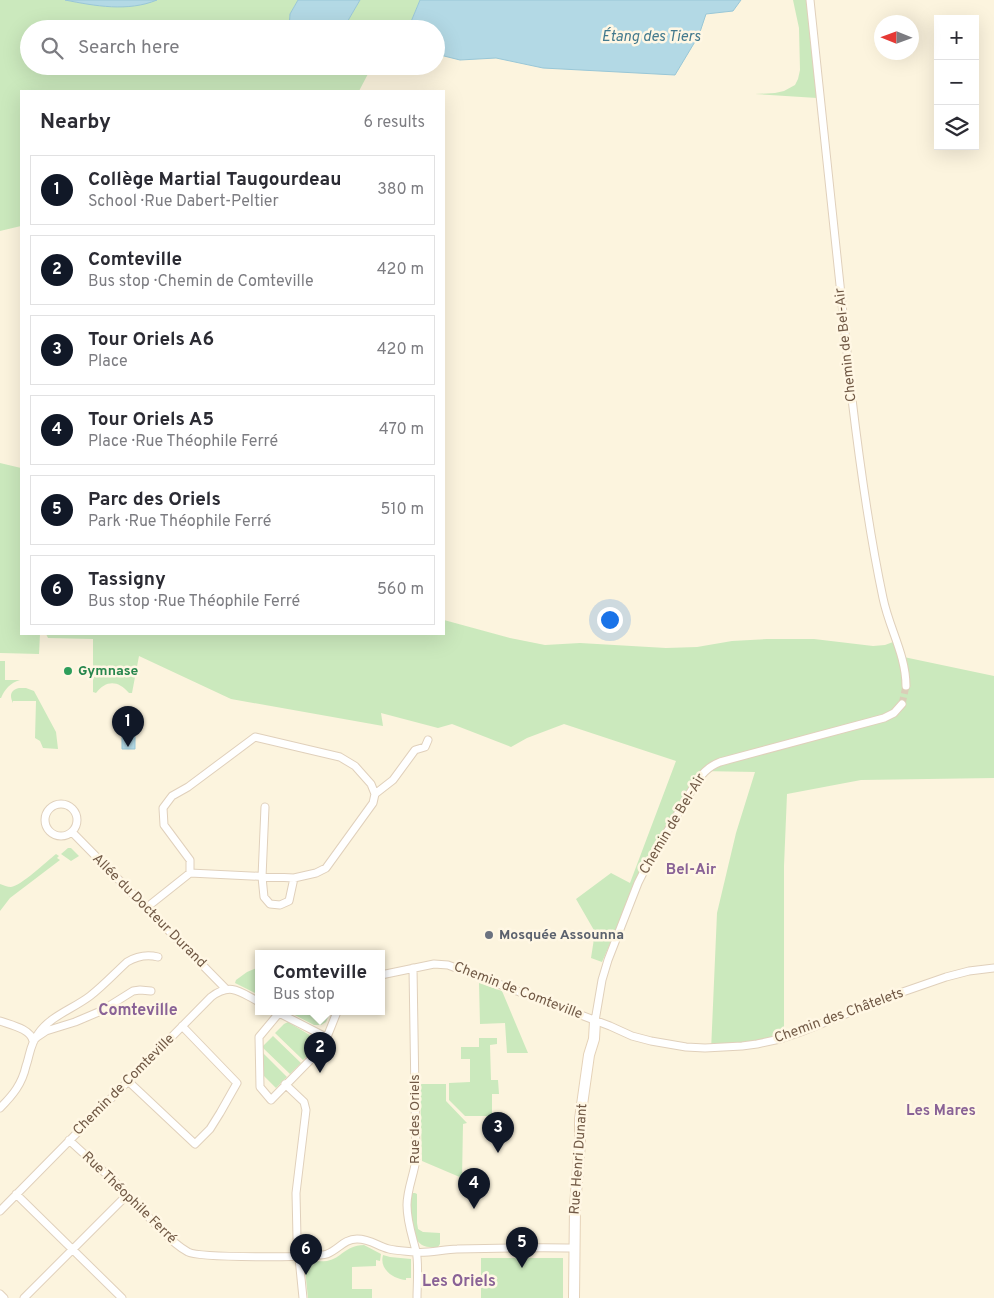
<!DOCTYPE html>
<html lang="en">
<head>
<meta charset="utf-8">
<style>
  :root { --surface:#fff; --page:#f2f2f3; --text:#2b2b33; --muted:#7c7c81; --line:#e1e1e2; --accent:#111827 }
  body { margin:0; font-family:Overpass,sans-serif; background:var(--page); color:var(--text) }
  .controls { position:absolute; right:15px; top:15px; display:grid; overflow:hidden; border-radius:0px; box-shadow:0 5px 20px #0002 }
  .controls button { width:45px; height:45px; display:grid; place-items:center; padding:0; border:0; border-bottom:1px solid var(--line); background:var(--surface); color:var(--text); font:25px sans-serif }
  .compass { position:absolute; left:874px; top:15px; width:45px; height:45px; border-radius:50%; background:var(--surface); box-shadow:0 5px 20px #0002; rotate:271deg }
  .you { position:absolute; left:609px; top:619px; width:18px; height:18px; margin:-12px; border:4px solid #fff; border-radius:50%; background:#1a73e8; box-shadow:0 0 0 8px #1a73e833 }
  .badge { display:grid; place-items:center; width:32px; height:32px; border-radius:50%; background:var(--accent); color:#fff; font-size:16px; font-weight:700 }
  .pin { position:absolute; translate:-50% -41px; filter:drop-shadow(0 1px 2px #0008) }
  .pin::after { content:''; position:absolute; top:26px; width:18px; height:15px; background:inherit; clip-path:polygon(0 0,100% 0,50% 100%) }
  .popup { position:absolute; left:255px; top:950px; width:130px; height:65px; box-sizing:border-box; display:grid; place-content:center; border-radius:0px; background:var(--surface); filter:drop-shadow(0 1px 4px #0005); font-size:16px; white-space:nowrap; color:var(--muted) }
  .popup b { font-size:19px; color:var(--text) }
  .popup::after { content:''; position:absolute; left:50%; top:100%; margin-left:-10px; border:10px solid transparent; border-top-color:var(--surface) }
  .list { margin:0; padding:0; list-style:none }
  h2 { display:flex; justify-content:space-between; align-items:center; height:65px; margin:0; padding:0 20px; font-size:21px }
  h2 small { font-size:16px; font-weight:400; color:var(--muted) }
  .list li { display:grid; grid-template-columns:32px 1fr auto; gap:15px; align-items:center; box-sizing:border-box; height:70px; margin:0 10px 10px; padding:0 10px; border:1px solid var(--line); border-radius:0px }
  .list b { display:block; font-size:19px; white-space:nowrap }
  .list p { margin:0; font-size:16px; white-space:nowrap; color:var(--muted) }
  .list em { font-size:16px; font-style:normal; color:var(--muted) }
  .icon { flex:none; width:28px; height:28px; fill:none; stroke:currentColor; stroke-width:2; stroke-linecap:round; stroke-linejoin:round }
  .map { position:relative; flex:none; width:994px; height:1298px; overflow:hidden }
  .search { position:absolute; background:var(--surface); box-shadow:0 5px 20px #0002; left:20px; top:20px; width:425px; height:55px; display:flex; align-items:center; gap:12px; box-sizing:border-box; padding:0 18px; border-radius:28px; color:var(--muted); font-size:19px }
  .panel { position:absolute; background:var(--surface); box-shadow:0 5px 20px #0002; left:20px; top:90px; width:425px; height:545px; border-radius:0px }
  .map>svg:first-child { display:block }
  .green { fill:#cbe9bd }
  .water { fill:#b3d9e5; stroke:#99c7d7 }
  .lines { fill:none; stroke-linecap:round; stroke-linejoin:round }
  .street-tunnel { stroke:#daceb8; stroke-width:7; stroke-dasharray:7 3.5; stroke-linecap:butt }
  .street-casing { stroke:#e0d0bb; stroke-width:9 }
  .secondary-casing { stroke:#e5d2b8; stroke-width:12 }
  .street { stroke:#fff; stroke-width:7 }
  .secondary { stroke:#fff; stroke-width:10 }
  .leisure-dot { fill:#2e9e5b; stroke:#fff7e4; stroke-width:2 }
  .worship-dot { fill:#6b7280; stroke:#fff7e4; stroke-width:2 }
  .labels { text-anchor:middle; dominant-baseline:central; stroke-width:5; stroke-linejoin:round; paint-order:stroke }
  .street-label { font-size:14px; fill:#725a46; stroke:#fff7e4 }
  .leisure-label { font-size:14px; font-weight:bold; fill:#27864d; stroke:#fff7e4; text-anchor:start }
  .worship-label { font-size:14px; font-weight:bold; fill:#5b616d; stroke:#fff7e4; text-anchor:start }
  .water-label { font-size:15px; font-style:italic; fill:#42798d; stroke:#fff7e4 }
  .neighbourhood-label { font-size:15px; font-weight:bold; fill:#896296; stroke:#fff7e4 }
  .quarter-label { font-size:16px; font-weight:bold; fill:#896296; stroke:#fff7e4 }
</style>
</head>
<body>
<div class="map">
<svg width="994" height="1298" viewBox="0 0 994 1298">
  <rect width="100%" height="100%" fill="#fcf4de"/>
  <!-- green -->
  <path class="green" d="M0 0H65L88 4 117 7 157 0H298L290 14 289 29H29V66H401V72H369L359 91H21V226L0 231Z
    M360 0H420L408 29H340L346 24Z
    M793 0H807L817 98 755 94 775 93 784 91 795 85 798 79 800 70 799 28Z
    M0 463 21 468V634H40L39 654 0 653Z
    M444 620 510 638 545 645 580 643 666 648 697 647 732 641 767 639H814L873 646 885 645 893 642 899 656 994 676V778L861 780 787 794 784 866V1041L711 1051 717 913 736 833 755 772 700 771 648 857 602 962 591 958 595 932 576 899 611 873 630 883 676 761 564 724 527 738 511 747 452 724 438 728 381 713 383 726 231 699 139 656 132 693H129C118 680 106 680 96 693L93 692V639L48 638 46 634H444Z
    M0 661H5V680H20C10 683 5 689 1 698H0Z
    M19 688H26L34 691 56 732 58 749 43 748 40 741 35 738 36 701H13V703C9 695 11 690 19 688Z
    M68 848H71L79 856 71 861 61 854Z
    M56 854 59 856 57 858 60 860 10 898 0 911V884C4 885 7 887 11 887 21 886 47 861 56 854Z
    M259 967V995L235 983 236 980 247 972Z
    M479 983 502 991 528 1053H507L505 1023 480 1024Z
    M289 1012H330L326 1022 321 1025H314Z
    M288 1022 318 1040V1045L303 1060 275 1033 284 1024Z
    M273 1036 301 1063 290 1074 262 1047Z
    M479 1038H497V1044L490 1045 491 1080H498L499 1094H492V1113L499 1114V1123H492V1116H465L449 1100V1083L470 1082V1059H461V1047H479Z
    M263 1053 287 1077 276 1088 264 1076Z
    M420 1084H446V1101L467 1123 463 1124 462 1178 422 1161Z
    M412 1193H415L417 1194V1223L418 1229 423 1232 440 1233V1244L438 1247C433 1247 427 1248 422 1245 410 1238 408 1205 412 1193Z
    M364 1245 381 1254 380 1261 376 1260V1266L352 1267V1289H372V1298H308L305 1269 307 1264C313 1260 320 1262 327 1261 342 1258 344 1246 364 1245Z
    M383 1255 390 1257 411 1259V1278H406V1280C393 1279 379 1269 383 1255Z
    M481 1258H563V1298H481Z"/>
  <!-- water -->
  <path class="water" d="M65 0H157C128 12 95 6 65 0Z
    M298 0H360L346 24 340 29H289L290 14Z
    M420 0H741L733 11 706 14 699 35 675 75 543 68 496 58 460 60 436 54V29H408Z
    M122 720H135V749H122Z"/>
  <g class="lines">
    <!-- street-tunnel -->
    <path class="street-tunnel" d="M902 704 906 686"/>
    <!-- street casing -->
    <g class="street-casing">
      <path id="street" d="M810 0 852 399C860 466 869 532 883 598 889 628 906 655 906 686
        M375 794 393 780 415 750 425 747 428 740
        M45 820a16 16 0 1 1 32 0a16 16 0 1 1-32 0Z
        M265 807 262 877 264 897 270 904 280 905 289 901 294 878
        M72 832 226 989
        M146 908 190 873 294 878 316 873 326 868 373 803 375 794 371 784 355 766 340 757 255 737 188 787 172 796 163 808 164 825 190 860V873
        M413 968 416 1159C414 1175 407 1189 407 1205 407 1222 412 1235 416 1251 419 1261 417 1286 417 1298
        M381 975 434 964 448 965 610 1026 632 1036 651 1041 686 1047 705 1048 742 1046 757 1044 780 1039 798 1033 894 995 946 977 969 971 994 968
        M277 1012 326 1037
        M279 1013 259 1037 260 1087 271 1100 318 1052 325 1042 337 1012
        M0 1021C11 1025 31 1029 33 1041L37 1037 46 1031 75 1022 101 1011 133 991 140 990 151 991
        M595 1021 602 980 608 960 638 883 643 873 694 786C701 775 707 767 720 762L884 718 894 713 902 704
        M128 1081 195 1144 210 1129 220 1113 237 1083 182 1026
        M285 1084 304 1102 306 1110 296 1193 297 1238 303 1298
        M0 1108C13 1095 22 1084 26 1066 30 1055 30 1044 38 1034 50 1016 73 1009 90 996 103 986 115 973 127 962 137 956 146 954 158 957
        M69 1140C87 1157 105 1172 122 1189 133 1201 145 1213 156 1225 166 1235 175 1245 188 1252 198 1258 313 1258 327 1254 338 1250 344 1239 357 1239 371 1239 377 1246 389 1249 397 1251 407 1251 415 1252 425 1254 445 1249 457 1249 496 1248 535 1247 574 1248
        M16 1194 122 1298
        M0 1211 211 997C231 982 240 992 259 1002
        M0 1294 4 1298
        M24 1298 127 1195"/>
    </g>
    <!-- secondary casing -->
    <g class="secondary-casing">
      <path id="secondary" d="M574 1298 575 1206 580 1143V1119L589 1055 594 1039 595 1021"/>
    </g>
    <!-- street -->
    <use href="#street" class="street"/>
    <!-- secondary -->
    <use href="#secondary" class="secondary"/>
  </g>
  <!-- markers -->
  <circle class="leisure-dot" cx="68" cy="671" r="5"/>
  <circle class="worship-dot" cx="489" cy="935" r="5"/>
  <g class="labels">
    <!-- street labels -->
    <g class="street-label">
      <text transform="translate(846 345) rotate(-96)">Chemin de Bel-Air</text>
      <text transform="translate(673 824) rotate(-59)">Chemin de Bel-Air</text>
      <text transform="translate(149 911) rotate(45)">Allée du Docteur Durand</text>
      <text transform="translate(518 991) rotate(21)">Chemin de Comteville</text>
      <text transform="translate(839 1016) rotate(-20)">Chemin des Châtelets</text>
      <text transform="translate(124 1085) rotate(-45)">Chemin de Comteville</text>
      <text transform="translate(415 1119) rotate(-90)">Rue des Oriels</text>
      <text transform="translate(579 1159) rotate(-86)">Rue Henri Dunant</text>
      <text transform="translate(129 1198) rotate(44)">Rue Théophile Ferré</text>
    </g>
    <!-- leisure labels -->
    <g class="leisure-label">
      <text x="78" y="671">Gymnase</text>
    </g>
    <!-- worship labels -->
    <g class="worship-label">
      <text x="499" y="935">Mosquée Assounna</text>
    </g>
    <!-- water labels -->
    <g class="water-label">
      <text x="651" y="37">Étang des Tiers</text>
    </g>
    <!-- neighbourhood labels -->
    <g class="neighbourhood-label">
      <text x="691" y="870">Bel-Air</text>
      <text x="941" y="1111">Les Mares</text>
    </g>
    <!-- quarter labels -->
    <g class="quarter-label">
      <text x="138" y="1011">Comteville</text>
      <text x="459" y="1282">Les Oriels</text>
    </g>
  </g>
</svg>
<div class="controls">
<button>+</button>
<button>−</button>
<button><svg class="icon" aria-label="layers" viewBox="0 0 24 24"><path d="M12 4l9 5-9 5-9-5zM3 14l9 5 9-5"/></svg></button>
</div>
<svg class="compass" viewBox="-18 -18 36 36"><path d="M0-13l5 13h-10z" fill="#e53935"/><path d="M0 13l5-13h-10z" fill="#7c7c81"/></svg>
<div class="you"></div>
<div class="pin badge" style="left:128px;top:747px">1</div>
<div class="pin badge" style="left:320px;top:1073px">2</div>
<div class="popup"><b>Comteville</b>Bus stop</div>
<div class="pin badge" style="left:498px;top:1153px">3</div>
<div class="pin badge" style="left:474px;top:1209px">4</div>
<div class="pin badge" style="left:522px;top:1268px">5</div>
<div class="pin badge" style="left:306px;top:1275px">6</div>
<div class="search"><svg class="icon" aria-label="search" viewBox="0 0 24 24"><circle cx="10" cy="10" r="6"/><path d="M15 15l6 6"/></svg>Search here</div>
<section class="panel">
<h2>Nearby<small>6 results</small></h2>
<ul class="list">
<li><span class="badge">1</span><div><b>Collège Martial Taugourdeau</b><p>School · Rue Dabert-Peltier</p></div><em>380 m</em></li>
<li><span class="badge">2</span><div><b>Comteville</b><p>Bus stop · Chemin de Comteville</p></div><em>420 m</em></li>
<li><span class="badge">3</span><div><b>Tour Oriels A6</b><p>Place</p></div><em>420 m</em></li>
<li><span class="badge">4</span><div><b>Tour Oriels A5</b><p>Place · Rue Théophile Ferré</p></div><em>470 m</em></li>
<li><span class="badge">5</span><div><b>Parc des Oriels</b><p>Park · Rue Théophile Ferré</p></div><em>510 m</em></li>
<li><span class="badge">6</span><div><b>Tassigny</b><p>Bus stop · Rue Théophile Ferré</p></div><em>560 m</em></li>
</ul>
</section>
</div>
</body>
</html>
